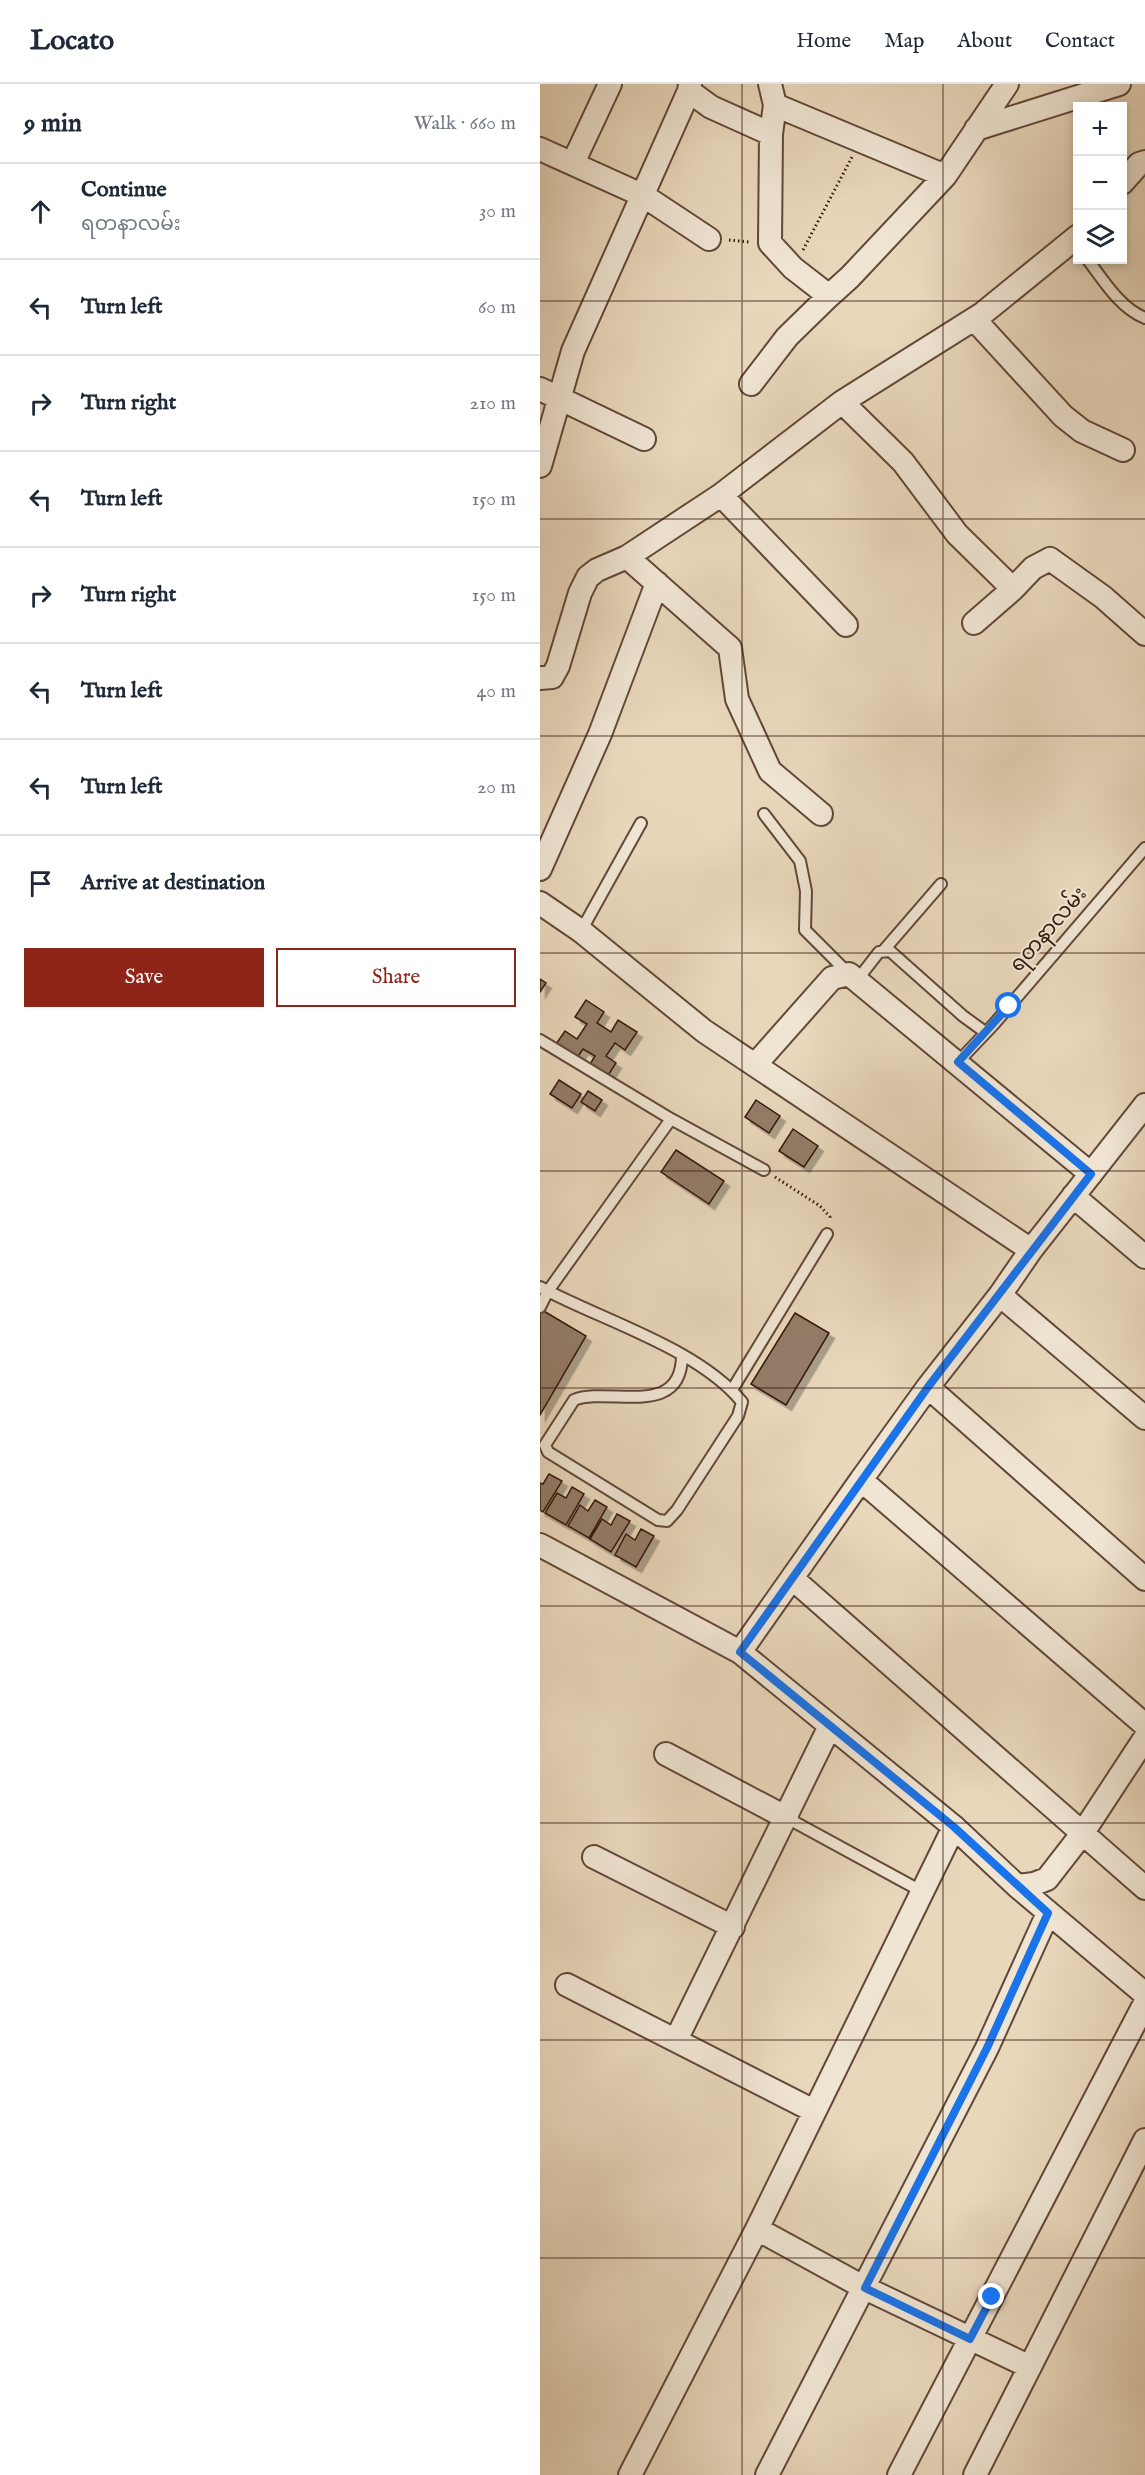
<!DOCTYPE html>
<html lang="en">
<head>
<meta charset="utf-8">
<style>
  :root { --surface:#fff; --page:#f2f2f3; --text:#1f2937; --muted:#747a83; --line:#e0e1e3; --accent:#8f2418 }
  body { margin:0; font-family:"IM FELL English","Noto Sans Myanmar",serif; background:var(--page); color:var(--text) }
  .controls { position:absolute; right:18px; top:18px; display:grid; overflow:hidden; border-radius:0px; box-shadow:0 3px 9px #0003 }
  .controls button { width:54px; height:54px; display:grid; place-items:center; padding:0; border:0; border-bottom:2px solid var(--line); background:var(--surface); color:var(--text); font:30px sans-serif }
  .stop { position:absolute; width:18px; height:18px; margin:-14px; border:4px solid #1a73e8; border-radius:50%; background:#fff }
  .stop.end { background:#1a73e8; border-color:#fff; box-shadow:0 2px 6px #0008 }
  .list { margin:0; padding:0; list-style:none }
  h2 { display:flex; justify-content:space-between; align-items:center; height:78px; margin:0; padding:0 24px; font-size:26px }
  h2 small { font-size:20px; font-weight:400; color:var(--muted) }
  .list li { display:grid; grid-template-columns:39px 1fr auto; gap:18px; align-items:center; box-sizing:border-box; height:96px; padding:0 24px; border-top:2px solid var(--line) }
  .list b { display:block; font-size:22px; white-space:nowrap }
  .list p { margin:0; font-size:20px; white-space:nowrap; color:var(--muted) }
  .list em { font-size:20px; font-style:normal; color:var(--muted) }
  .actions { display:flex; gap:12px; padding:18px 24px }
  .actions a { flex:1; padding:14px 0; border:2px solid var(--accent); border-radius:0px; text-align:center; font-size:21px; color:var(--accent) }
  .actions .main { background:var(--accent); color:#fff }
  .icon { flex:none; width:33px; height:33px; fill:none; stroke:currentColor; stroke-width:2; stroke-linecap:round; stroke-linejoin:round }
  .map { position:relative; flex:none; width:605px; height:2391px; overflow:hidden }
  header { display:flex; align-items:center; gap:36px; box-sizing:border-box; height:84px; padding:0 30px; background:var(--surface); border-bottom:2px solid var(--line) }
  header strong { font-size:28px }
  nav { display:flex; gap:33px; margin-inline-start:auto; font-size:21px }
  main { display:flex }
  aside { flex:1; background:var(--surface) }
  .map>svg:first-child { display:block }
  .building { fill:#937b67; stroke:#36180c; stroke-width:1.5; filter:url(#shadow) }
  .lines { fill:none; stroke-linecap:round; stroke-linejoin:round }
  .service-casing { stroke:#624838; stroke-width:14 }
  .minor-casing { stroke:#624838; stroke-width:26 }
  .path { stroke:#36180c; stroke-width:3; stroke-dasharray:1.5 3; stroke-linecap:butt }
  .service { stroke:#f0e5d3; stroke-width:10 }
  .minor { stroke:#f0e5d3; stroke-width:22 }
  .route { stroke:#1a73e8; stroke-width:8 }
  .grid { fill:none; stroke:#36180c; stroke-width:1.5; stroke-opacity:0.55 }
  .labels { text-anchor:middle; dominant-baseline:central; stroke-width:4.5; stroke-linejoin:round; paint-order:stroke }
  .street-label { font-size:21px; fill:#36180c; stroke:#f0e5d3 }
</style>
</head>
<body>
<header>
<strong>Locato</strong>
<nav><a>Home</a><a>Map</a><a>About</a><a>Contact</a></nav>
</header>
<main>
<aside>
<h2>9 min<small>Walk · 660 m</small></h2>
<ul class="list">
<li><svg class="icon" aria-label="ahead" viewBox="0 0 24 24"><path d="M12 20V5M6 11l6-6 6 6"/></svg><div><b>Continue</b><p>ရတနာလမ်း</p></div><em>30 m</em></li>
<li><svg class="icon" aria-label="left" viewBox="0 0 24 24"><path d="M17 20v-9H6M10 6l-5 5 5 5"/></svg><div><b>Turn left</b></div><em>60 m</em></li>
<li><svg class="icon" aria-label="right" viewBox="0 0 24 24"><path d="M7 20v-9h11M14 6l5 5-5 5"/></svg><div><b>Turn right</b></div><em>210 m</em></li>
<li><svg class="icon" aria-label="left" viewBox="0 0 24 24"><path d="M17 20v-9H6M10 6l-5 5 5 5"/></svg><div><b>Turn left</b></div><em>150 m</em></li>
<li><svg class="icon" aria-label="right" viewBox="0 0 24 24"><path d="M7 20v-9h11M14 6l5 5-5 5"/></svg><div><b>Turn right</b></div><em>150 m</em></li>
<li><svg class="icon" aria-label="left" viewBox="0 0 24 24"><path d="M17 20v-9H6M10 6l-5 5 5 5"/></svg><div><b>Turn left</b></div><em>40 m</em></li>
<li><svg class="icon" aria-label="left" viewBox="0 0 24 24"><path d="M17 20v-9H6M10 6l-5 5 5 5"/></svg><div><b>Turn left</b></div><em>20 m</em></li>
<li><svg class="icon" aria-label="arrive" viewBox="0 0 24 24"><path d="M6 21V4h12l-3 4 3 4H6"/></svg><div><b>Arrive at destination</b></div></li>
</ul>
<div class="actions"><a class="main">Save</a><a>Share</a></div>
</aside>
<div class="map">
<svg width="605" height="2391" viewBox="0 0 605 2391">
  <defs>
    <filter id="shadow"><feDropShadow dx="5.5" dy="5.5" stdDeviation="0" flood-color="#0004"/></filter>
  </defs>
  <rect width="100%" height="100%" fill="#e8d7bb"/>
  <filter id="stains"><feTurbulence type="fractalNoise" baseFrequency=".00333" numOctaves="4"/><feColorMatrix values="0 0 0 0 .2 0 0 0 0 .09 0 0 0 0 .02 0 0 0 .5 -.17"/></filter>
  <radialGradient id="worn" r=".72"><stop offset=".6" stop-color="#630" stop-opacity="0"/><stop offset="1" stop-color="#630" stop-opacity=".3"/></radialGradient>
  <!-- building -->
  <path class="building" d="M0 895 6 899 0 908Z
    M46 916 64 928 57 939 71 948 78 936 97 948 85 966 75 959 66 972 76 979 67 993 49 982 55 972 43 965 37 974 16 960 25 947 37 955 47 940 35 933Z
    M19 996 41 1010 32 1024 10 1010Z
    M48 1007 62 1016 55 1027 41 1018Z
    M216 1016 240 1032 229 1049 205 1033Z
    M253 1045 278 1062 264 1083 239 1067Z
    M136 1066 184 1097 169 1120 121 1088Z
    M2 1226 46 1252 0 1331V1229Z
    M255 1229 289 1249 246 1321 211 1300Z
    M9 1390 22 1397 3 1428 0 1426V1399L3 1400Z
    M32 1403 44 1410 26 1441 5 1429 17 1409 26 1414Z
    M55 1416 67 1423 49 1454 28 1442 40 1421 48 1427Z
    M77 1430 90 1437 71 1468 50 1455 62 1435 71 1441Z
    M101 1445 114 1452 96 1483 75 1471 86 1450 95 1456Z"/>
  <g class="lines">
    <!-- service casing -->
    <g class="service-casing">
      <path id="service" d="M548 176C564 197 580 224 605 234
        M224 730 260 777 266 807 265 846 309 890
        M41 847 101 739
        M344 866 401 800
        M318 895 339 868 350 867 423 932 445 948
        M0 956 131 1035 224 1086
        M418 978 454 940 605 764
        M0 1203C61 1236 158 1264 202 1318L198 1332 137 1426 127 1437 118 1436 8 1368 5 1361 34 1316C69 1302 142 1336 142 1271
        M0 1223 8 1207 131 1035
        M192 1306 287 1150
        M247 1734 381 1807"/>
    </g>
    <!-- minor casing -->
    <g class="minor-casing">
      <path id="minor" d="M150 0 149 7 171 23 231 50
        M230 0 235 21 231 50 230 159 253 184 289 212 310 193 405 92
        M235 21 405 92 467 0
        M436 45 579 0
        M0 65 104 112 169 155
        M33 79 70 0
        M582 99 599 80 605 78
        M434 235 523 332 542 347 583 366
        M211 300 247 253 289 212
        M0 305 104 355
        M302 318 442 230 538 152
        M0 382 33 267 149 7
        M181 411 306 541
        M87 473 190 564 197 615 230 687 281 730
        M434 539 473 505 493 484 510 475 563 513 605 550
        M0 594 12 593 18 582 40 509 48 493 57 486 87 473 181 411 302 318 363 378 417 450 473 505
        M0 785 60 650 117 499
        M0 819 41 847 164 947 491 1166 605 1021
        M215 981 292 894 309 890 551 1090
        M533 1112 605 1173
        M460 1211 605 1334
        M388 1303 605 1495
        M321 1396 388 1303 460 1211 491 1166
        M0 1461 200 1568 414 1743 477 1802 494 1800 507 1795 542 1750 605 1654
        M253 1495 605 1804
        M200 1568 321 1396 605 1641
        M126 1670 247 1734
        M54 1773 193 1843
        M477 1802 605 1910
        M27 1901 274 2027
        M136 1956 290 1642
        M217 2145 325 2204 490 2283
        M90 2391 217 2145 414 1743
        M227 2391 447 1964 508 1829
        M359 2391 605 1919
        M435 2391 605 2056"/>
    </g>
    <!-- path -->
    <path class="path" d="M189 156 209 158
      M263 166 312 73
      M235 1093 280 1122 290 1133 289 1136"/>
    <!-- service -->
    <use href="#service" class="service"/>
    <!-- minor -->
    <use href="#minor" class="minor"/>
  </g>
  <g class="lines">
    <!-- route -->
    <path class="route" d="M452 2213 430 2255 325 2204 447 1964 508 1829 414 1743 200 1568 388 1303 551 1090 418 978 469 922"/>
  </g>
  <!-- grid -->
  <path class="grid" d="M202 0V2391M403 0V2391M0 217H605M0 435H605M0 652H605M0 869H605M0 1087H605M0 1304H605M0 1522H605M0 1739H605M0 1956H605M0 2174H605"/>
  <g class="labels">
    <!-- street labels -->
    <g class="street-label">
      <text transform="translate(509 846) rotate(-49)">ရတနာလမ်း</text>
    </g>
  </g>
  <rect width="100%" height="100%" filter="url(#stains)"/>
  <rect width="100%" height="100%" fill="url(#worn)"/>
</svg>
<div class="controls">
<button>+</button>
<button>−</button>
<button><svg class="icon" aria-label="layers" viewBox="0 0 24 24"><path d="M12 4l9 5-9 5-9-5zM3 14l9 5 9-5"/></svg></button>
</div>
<div class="stop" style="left:469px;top:922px"></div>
<div class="stop end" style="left:452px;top:2213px"></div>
</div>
</main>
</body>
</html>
